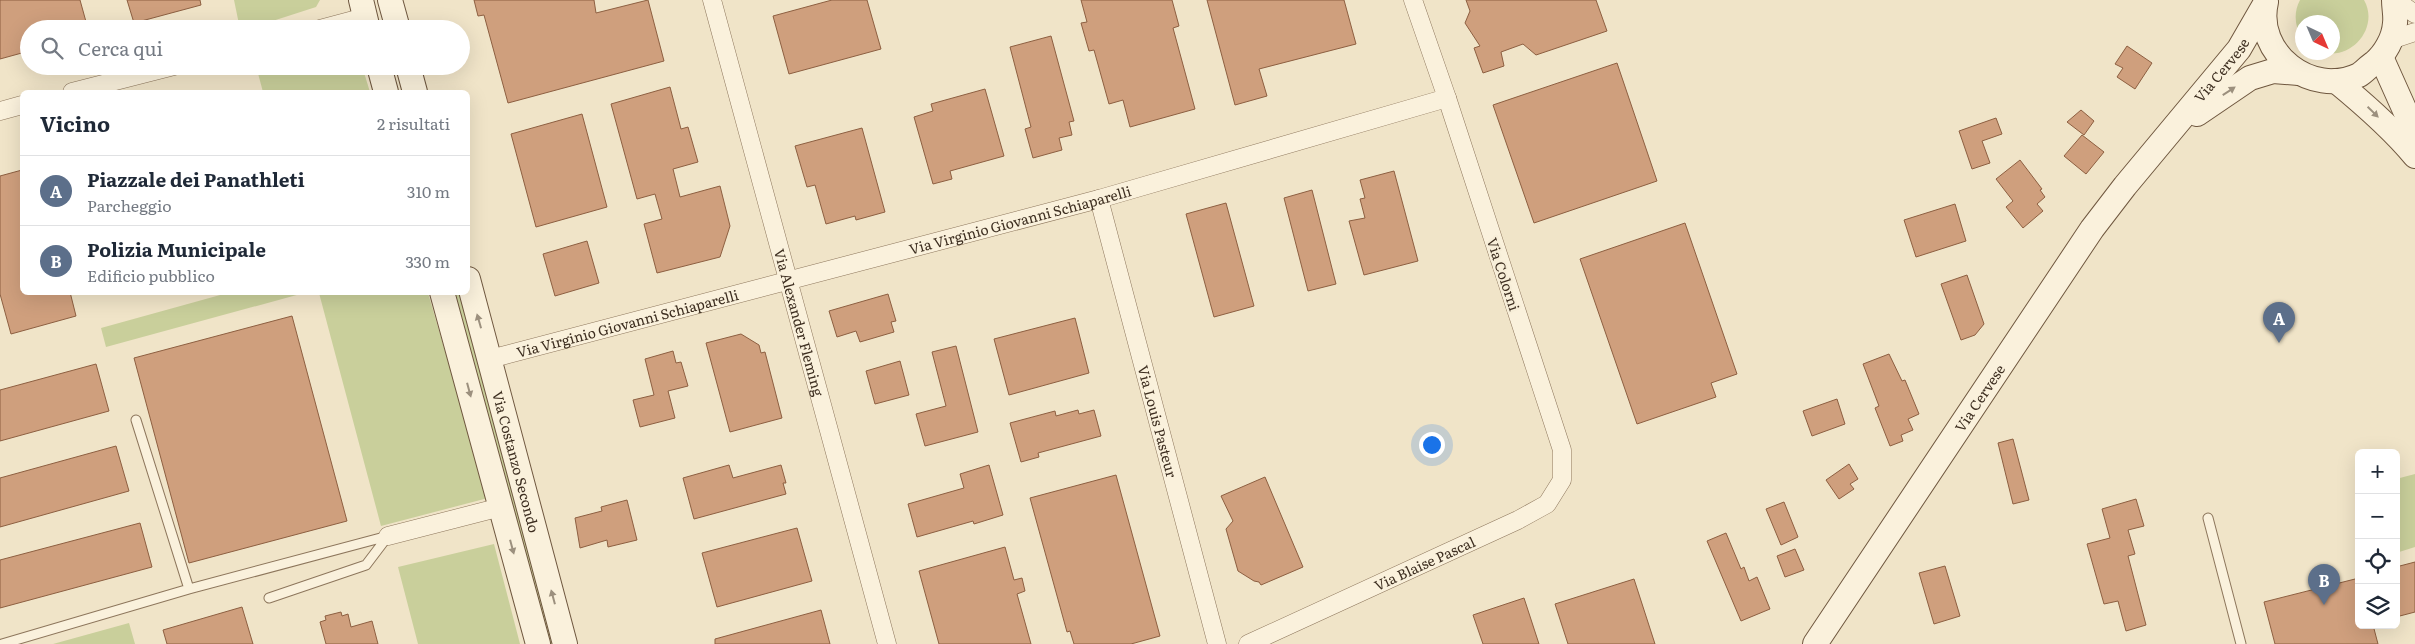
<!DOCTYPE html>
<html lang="it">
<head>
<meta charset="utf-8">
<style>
  :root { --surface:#fff; --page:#f6f6f7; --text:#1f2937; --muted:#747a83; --line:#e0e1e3; --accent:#b45309 }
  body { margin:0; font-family:Literata,serif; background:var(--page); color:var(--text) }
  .controls { position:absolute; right:15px; bottom:15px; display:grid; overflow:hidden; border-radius:8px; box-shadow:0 5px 20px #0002 }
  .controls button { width:45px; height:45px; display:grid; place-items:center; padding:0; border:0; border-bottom:1px solid var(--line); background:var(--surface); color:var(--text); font:25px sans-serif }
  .compass { position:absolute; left:2295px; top:15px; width:45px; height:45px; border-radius:50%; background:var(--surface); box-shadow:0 5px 20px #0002; rotate:136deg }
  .you { position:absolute; left:1431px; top:444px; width:18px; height:18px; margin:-12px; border:4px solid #fff; border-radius:50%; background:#1a73e8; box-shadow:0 0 0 8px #1a73e833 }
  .badge { display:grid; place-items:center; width:32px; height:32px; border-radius:50%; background:var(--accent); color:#fff; font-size:16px; font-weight:700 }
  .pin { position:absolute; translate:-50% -41px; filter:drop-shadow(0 1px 2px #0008) }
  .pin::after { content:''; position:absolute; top:26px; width:18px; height:15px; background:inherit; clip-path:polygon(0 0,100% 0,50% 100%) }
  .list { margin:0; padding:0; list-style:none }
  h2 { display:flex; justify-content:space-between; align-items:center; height:65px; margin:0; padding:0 20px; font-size:21px }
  h2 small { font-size:16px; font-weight:400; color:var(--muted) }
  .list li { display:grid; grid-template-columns:32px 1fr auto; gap:15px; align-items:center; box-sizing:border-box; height:70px; padding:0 20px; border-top:1px solid var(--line) }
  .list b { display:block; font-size:19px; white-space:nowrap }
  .list p { margin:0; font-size:16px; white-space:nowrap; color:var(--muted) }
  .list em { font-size:16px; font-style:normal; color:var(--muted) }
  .icon { flex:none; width:28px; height:28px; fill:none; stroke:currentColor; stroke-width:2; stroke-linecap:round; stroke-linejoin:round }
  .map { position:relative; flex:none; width:2415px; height:644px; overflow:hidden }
  .search { position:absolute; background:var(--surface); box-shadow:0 5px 20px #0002; left:20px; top:20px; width:450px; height:55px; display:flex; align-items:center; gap:12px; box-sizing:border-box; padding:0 18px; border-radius:28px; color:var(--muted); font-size:19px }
  .panel { position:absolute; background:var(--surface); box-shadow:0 5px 20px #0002; left:20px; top:90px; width:450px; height:205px; border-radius:8px }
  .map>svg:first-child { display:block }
  .green { fill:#c9cf9b }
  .building { fill:#cf9f7d; stroke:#8d5f41 }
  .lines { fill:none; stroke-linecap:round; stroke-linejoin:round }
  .lane-casing { stroke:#8d765c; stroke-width:11 }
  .street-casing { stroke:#8d765c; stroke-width:19 }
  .secondary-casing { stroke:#6f573f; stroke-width:26 }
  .lane { stroke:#faf1dc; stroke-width:9 }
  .street { stroke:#faf1dc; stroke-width:18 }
  .secondary { stroke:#faf1dc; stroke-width:24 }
  .oneway { fill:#9c907e }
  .labels { text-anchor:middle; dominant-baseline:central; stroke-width:4.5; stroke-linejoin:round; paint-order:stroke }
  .street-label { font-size:14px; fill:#3d2e20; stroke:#f7eed8 }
</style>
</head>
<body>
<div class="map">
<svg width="2415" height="644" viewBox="0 0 2415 644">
  <rect width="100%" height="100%" fill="#f0e4c8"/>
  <!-- green -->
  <path class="green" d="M234 0H320L316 7 248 29H240Z
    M2300 0H2364C2379 26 2354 58 2326 53L2332 52V22H2302V39C2295 27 2293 13 2300 0Z
    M256 66H362L370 92H263Z
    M231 292 304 293 106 347 101 328Z
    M319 293H428L488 498 381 526Z
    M450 293H460L555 644H544Z
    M2415 474V547L2396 553V479Z
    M494 544 520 644H418L398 567Z
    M129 623 135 644H53Z"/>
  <!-- building -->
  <path class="building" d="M0 0H80L88 29H29V51L0 59Z
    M127 0H200L201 5 134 23Z
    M474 0H594L596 13 648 0 664 61 508 103 484 15 478 16Z
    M832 0H867L881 49 789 74 773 16Z
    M1081 0H1172L1179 26 1173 28 1195 109 1130 127 1123 100 1109 104 1094 50 1089 51 1081 23 1087 22Z
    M1207 0H1344L1356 44 1259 69 1267 96 1235 105Z
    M1466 0H1596L1607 31 1536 55 1523 44 1501 52 1504 66 1483 73 1474 48 1480 46 1465 23 1470 11Z
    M1051 36 1074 121 1069 122 1072 135 1059 138 1062 150 1033 158 1025 129 1031 127 1010 47Z
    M2127 46 2152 63 2135 89 2117 77 2123 68 2115 64Z
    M1617 63 1657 181 1534 223 1493 105Z
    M670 87 681 129 688 127 698 162 673 169 680 197 720 186 730 226 720 257 657 273 644 224 662 219 655 194 637 199 611 104Z
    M985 89 1004 156 950 171 952 179 933 184 914 117 933 111 931 104Z
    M2081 110 2094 121 2084 135 2067 122Z
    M582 114 607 207 536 227 511 134Z
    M1996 118 2002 134 1982 141 1990 163 1972 169 1959 131Z
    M862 128 885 212 856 220 855 216 826 224 815 185 807 187 795 146Z
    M2082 135 2104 152 2086 174 2064 156Z
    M2020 160 2042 189 2040 190 2045 197 2037 204 2043 211 2023 228 2006 207 2013 201 1996 179Z
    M22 170V292H70L76 316 11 334 0 294V176Z
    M1394 171 1418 261 1364 275 1349 221 1365 218 1360 199 1365 198 1360 180Z
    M1312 190 1336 284 1308 291 1284 198Z
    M1226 203 1254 306 1214 317 1186 214Z
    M1955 204 1966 241 1916 257 1904 220Z
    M1685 223 1737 374 1711 383 1716 397 1637 424 1580 259Z
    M587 241 599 283 555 296 543 254Z
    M1967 275 1984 324 1975 335 1961 340 1941 284Z
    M888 294 896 321 891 322 894 332 860 342 856 331 837 337 829 311Z
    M292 316 347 521 189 563 134 358Z
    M1075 318 1089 373 1009 395 994 339Z
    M741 334 759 345 761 353 765 352 782 418 730 432 706 343Z
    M956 346 978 432 925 446 916 414 946 406 932 352Z
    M673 351 676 363 681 362 688 386 668 391 675 418 640 427 633 400 654 395 645 359Z
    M1889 354 1902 381 1905 380 1919 414 1908 419 1913 430 1901 435 1903 441 1890 446 1875 408 1879 406 1863 364Z
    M900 361 909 395 875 404 866 371Z
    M96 364 109 411 0 441V390Z
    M1837 399 1845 424 1812 436 1803 411Z
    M1078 410 1079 414 1094 410 1101 436 1038 453 1039 457 1021 462 1010 423 1055 411 1056 416Z
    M2013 439 2029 500 2013 504 1998 443Z
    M116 446 129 491 0 527V478Z
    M1849 464 1858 479 1850 484 1854 489 1839 499 1826 480Z
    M729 465 733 478 781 465 786 483H783L786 494 694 519 683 478Z
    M989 465 1003 515 974 524 973 521 917 537 908 504 964 488 960 474Z
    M1116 475 1160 636 1131 644H1074L1070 631 1067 632 1030 498Z
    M1265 477 1303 567 1261 585 1259 582 1254 581 1238 571 1226 529 1233 521 1221 496Z
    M2136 499 2144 526 2128 530 2135 554 2128 556 2146 625 2126 631 2118 601 2104 604 2087 544 2110 538 2102 509Z
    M627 500 637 540 608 547 607 540 580 548 575 518 602 511 601 507Z
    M1784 502 1798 537 1781 545 1766 509Z
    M140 523 152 567 0 608V560Z
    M797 528 812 581 717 607 702 553Z
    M1726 533 1741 569 1744 567 1749 581 1757 577 1770 609 1741 621 1707 541Z
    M1005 547 1014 580 1022 578 1025 591 1017 594 1031 644H939L919 571Z
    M1795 549 1804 570 1785 577 1777 556Z
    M2415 562V612L2396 617V567Z
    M1945 566 1960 616 1934 624 1919 573Z
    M2359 578V625H2373L2378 644H2275L2264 602Z
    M1634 579 1655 644H1568L1555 604Z
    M1524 598 1539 644H1483L1473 615Z
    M242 607 253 644H167L163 630Z
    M821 610 830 644H715V639Z
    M341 612 342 616 348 614 351 627 372 621 378 644H326L320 622 326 620 325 616Z"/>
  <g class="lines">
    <!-- lane casing -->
    <g class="lane-casing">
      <path id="lane" d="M136 420 189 589 388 536
        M2208 518 2241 644
        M269 598 366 565 388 536
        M2 644 189 589"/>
    </g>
    <!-- street casing -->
    <g class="street-casing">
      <g id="street">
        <path id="s1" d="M712 0 887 644"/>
        <path d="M2395 0 2415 14"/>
        <path d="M320 29 365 17"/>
        <path d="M2391 40 2415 32"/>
        <path d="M72 92 174 66"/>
        <path d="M0 111 22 105"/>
        <path id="s2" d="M1099 199 1217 644"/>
        <path id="s3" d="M490 359 1099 199 1447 98 1413 0"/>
        <path d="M388 536 501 507"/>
        <path id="s4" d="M1248 644 1518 520 1547 504 1562 480V450L1447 98"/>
      </g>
    </g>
    <!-- secondary casing -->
    <g class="secondary-casing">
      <g id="secondary">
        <path d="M361 0 368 29"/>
        <path d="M390 0 398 29"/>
        <path d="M2266 2C2254 53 2311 98 2359 75 2364 72 2369 66 2374 63 2385 54 2394 38 2395 23 2396 16 2394 8 2394 0"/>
        <path d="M2381 57 2415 133"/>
        <path d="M379 66 386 92"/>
        <path d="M408 66 415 92"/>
        <path d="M2336 81C2364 104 2392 128 2415 156"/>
        <path d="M2197 114 2250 78 2273 71 2299 73"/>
        <path id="s5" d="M468 279 565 644"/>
        <path d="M442 292 538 644"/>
        <path id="s6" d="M1815 644 2092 229 2125 186 2239 49 2265 4"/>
      </g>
    </g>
    <!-- lane -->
    <use href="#lane" class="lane"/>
    <!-- street -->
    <use href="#street" class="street"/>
    <!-- secondary -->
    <use href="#secondary" class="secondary"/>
  </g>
  <!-- one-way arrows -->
  <defs><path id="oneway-solid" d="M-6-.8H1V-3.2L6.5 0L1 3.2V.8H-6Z" transform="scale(1.25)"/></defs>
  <g class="oneway">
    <use href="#oneway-solid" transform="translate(2229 91) rotate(-33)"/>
    <use href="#oneway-solid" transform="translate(2373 112) rotate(44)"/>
    <use href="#oneway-solid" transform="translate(479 321) rotate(-106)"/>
    <use href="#oneway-solid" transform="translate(469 390) rotate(75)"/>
    <use href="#oneway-solid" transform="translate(512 547) rotate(75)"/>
    <use href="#oneway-solid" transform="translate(553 597) rotate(-105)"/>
  </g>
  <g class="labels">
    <!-- street labels -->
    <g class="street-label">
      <text stroke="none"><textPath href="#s6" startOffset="704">Via Cervese</textPath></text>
      <text stroke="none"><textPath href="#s3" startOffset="548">Via Virginio Giovanni Schiaparelli</textPath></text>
      <text transform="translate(1504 274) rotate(72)">Via Colorni</text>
      <text stroke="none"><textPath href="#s1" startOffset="334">Via Alexander Fleming</textPath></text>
      <text stroke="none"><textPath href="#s3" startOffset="142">Via Virginio Giovanni Schiaparelli</textPath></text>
      <text stroke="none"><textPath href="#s6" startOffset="296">Via Cervese</textPath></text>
      <text stroke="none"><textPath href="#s2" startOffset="230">Via Louis Pasteur</textPath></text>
      <text stroke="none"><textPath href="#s5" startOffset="189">Via Costanzo Secondo</textPath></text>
      <text stroke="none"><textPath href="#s4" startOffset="194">Via Blaise Pascal</textPath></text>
    </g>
  </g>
</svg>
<div class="controls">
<button>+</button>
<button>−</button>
<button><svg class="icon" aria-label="locate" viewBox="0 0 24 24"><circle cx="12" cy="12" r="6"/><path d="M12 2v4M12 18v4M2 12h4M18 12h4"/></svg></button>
<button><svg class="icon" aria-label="layers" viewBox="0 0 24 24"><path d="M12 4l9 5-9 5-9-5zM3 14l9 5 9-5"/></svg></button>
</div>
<svg class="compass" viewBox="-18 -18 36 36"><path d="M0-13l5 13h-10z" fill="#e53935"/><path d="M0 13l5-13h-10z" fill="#747a83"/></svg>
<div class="you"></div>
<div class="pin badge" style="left:2279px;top:343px;background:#5c6f8a">A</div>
<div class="pin badge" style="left:2324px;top:605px;background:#5c6f8a">B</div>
<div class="search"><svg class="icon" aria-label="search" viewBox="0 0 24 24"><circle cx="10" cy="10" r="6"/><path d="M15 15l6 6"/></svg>Cerca qui</div>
<section class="panel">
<h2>Vicino<small>2 risultati</small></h2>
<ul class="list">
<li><span class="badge" style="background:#5c6f8a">A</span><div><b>Piazzale dei Panathleti</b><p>Parcheggio</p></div><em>310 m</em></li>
<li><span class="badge" style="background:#5c6f8a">B</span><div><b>Polizia Municipale</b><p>Edificio pubblico</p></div><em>330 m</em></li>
</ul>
</section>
</div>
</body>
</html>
